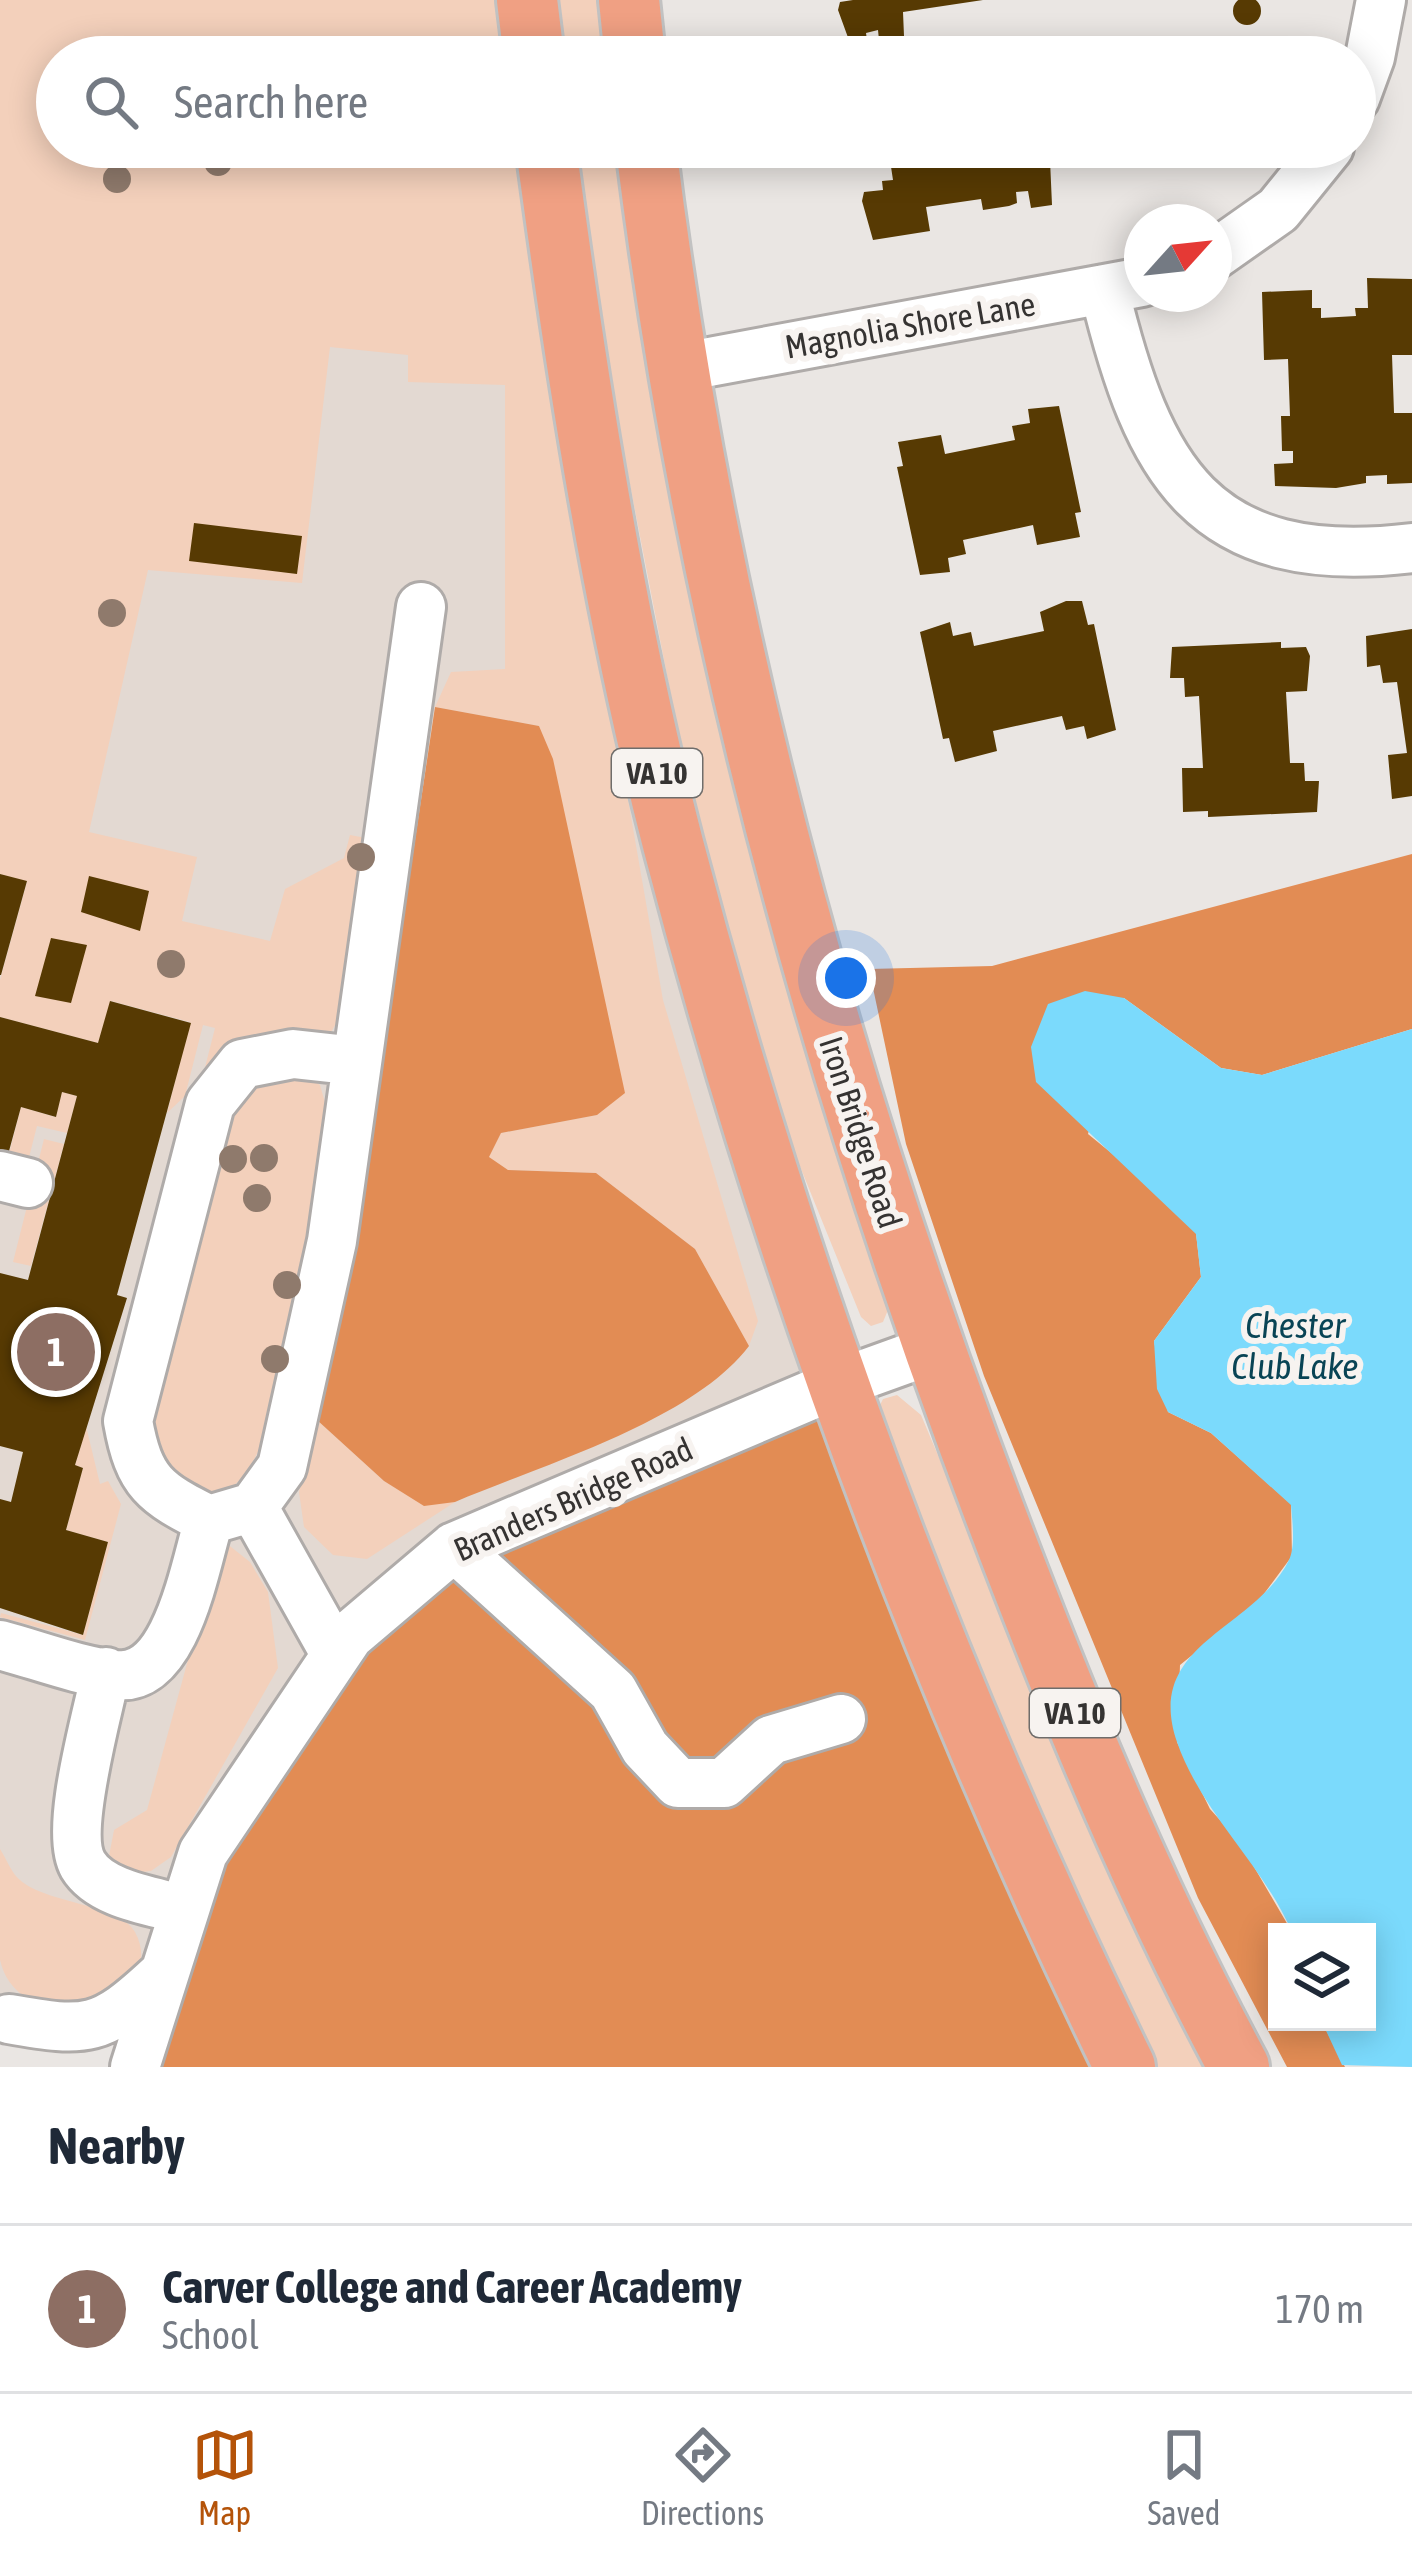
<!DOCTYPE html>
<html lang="en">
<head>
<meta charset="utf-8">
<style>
  :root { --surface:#fff; --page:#f2f2f3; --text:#1f2937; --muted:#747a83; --line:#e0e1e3; --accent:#b45309 }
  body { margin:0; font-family:"Asap Condensed",sans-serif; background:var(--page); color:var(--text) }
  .controls { position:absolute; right:36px; bottom:36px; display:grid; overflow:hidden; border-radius:0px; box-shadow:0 6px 30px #0003 }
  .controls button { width:108px; height:108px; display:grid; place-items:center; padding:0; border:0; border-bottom:3px solid var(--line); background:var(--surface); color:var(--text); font:60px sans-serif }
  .compass { position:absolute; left:1124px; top:204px; width:108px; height:108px; border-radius:50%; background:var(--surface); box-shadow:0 6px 30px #0003; rotate:63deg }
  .you { position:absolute; left:846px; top:978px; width:42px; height:42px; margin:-30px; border:9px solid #fff; border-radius:50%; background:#1a73e8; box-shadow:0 0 0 18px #1a73e833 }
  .badge { display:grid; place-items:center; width:78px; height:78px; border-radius:50%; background:var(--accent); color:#fff; font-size:39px; font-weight:700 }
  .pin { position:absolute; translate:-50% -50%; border:6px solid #fff; box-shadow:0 3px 12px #0006 }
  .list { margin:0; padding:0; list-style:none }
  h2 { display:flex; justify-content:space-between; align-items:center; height:156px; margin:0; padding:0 48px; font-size:51px }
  h2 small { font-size:39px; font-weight:400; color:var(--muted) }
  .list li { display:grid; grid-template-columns:78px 1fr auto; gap:36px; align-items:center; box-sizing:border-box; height:168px; padding:0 48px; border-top:3px solid var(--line) }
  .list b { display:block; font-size:45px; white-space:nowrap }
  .list p { margin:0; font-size:39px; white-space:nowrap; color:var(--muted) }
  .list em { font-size:39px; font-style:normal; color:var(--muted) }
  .icon { flex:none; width:66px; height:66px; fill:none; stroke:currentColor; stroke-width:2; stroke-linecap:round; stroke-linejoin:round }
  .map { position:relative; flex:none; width:1412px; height:2067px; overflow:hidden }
  .search { position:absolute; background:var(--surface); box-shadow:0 6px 30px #0003; left:36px; right:36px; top:36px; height:132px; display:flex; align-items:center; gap:30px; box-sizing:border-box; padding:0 42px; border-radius:66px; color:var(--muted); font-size:45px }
  .sheet { height:324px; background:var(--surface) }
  nav { display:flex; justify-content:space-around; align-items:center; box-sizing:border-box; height:168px; border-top:3px solid var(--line); background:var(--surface); font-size:33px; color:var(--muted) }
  nav a { display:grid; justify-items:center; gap:6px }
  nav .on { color:var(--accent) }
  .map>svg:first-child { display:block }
  .built { fill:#e3d9d2 }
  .green { fill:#f3d0bb }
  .forest { fill:#e28c54 }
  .water { fill:#7bdafc }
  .building { fill:#573a03 }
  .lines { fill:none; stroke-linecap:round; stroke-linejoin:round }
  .minor-casing { stroke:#afaba9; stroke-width:54 }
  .major-casing { stroke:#c2c2c2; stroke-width:66 }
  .minor { stroke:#fff; stroke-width:48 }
  .major { stroke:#f0a083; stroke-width:60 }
  .tree { fill:#8f7a6c }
  .labels { text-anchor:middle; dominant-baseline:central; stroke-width:12; stroke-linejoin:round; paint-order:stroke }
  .shield { fill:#f7f3f0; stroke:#6f6d6b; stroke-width:3 }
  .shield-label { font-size:30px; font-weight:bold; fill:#353332 }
  .street-label { font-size:33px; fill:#353332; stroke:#f7f3f0 }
  .water-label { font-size:36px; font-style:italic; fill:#094455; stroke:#f7f3f0 }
</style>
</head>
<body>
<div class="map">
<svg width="1412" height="2067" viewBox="0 0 1412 2067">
  <rect width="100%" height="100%" fill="#eae6e3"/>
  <!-- built -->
  <path class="built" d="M0 0 57 57V147H544L557 246 835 1383 117 2017 0 2000Z"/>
  <!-- green -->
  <path class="green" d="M0 0H498L504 57H57V147H514L663 1000 758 1321 749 1346 695 1249 596 1173 508 1170 488 1157 501 1133 597 1115 539 726 435 707 451 672 505 669V385L408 382V355L330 347 302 583 148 570 89 832 197 857 182 921 270 941 285 889 344 858 350 835 366 838 342 1013 327 1039 200 1087 215 1028 203 1025 185 1096 167 1113 190 1022 111 1001 98 1043 0 1017V980L27 882 0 874Z
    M558 0H616L622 57H564Z
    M574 147H633L890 1305 883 1322 871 1326 861 1317 767 1085 690 794 586 258Z
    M299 1070 320 1085 329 1117C316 1196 293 1449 228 1490 208 1502 186 1492 166 1484L143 1431 238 1086Z
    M62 1092 77 1096 67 1133 37 1126 25 1173 0 1167V1149L10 1150 21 1107 55 1117Z
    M44 1139 64 1144 31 1266 13 1262Z
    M897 1395 921 1415 999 1600 1227 2067H1158C1051 1854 960 1636 876 1413L883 1399Z
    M317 1420 384 1481 424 1505 455 1502 367 1559 333 1555 304 1527 299 1492Z
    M86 1426 100 1484 108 1481 121 1504 85 1640 0 1617 1 1613 83 1635 108 1542 66 1530 83 1468 75 1465Z
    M221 1539 250 1562 268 1592 278 1668 171 1857 151 1871 123 1874 109 1856 114 1830 147 1810Z
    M0 1849C6 1858 12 1874 20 1880 47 1904 120 1904 135 1932 174 2005 19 2045 0 1960 0 1927 0 1883 0 1849Z"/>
  <!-- forest -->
  <path class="forest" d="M435 707 539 726 553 759 625 1093 597 1115 501 1133 489 1157 508 1170 596 1173 695 1249 749 1346C692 1421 544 1464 455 1502L424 1506 384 1481 317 1420 358 1220Z
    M1412 854V1029L1262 1075 1221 1068 1124 998 1088 1134 1142 1178 1196 1233 1201 1277 1154 1341 1168 1412 1211 1433 1291 1504 1292 1556 1258 1602 1180 1665 1177 1742 1210 1809 1239 1841 1292 1932H1277V2022H1322L1345 2067H1287L1198 1898 984 1376 906 1144 869 969 992 966Z
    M832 1397 1120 2067H139L211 1853 356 1640 449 1561Z"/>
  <!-- water -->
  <path class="water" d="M1085 991 1124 998 1221 1068 1262 1075 1412 1029V2067L1342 2065 1322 2022H1367V1932H1292C1262 1863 1202 1814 1177 1742 1143 1643 1254 1631 1289 1560 1296 1546 1292 1520 1291 1505L1211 1433 1168 1412 1157 1389 1154 1341 1201 1277 1196 1234 1036 1082 1031 1047 1048 1004Z"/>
  <!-- building -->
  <path class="building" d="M1233 11a14 14 0 1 1 28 0a14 14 0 1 1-28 0Z
    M983 0 903 12 904 36 879 40 878 30 866 33 867 40 850 43 838 10 840 2 853 0Z
    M888 147H1042L1050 160 1052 205 1031 208 1028 191 1016 192 1017 203 1009 206 983 210 981 199 926 207 930 231 873 240 862 201 864 192 883 190 882 181 893 180Z
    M1367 278 1412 279V355H1392L1394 413H1412V483L1387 484V475L1366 476V483L1336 488 1275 486 1274 464 1293 463V451H1282L1281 416H1290L1288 359 1264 360 1262 292 1312 290V308H1321V318L1356 316 1355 308H1368Z
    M1059 406 1081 512 1075 513 1080 537 1037 545 1033 525 963 540 966 554 948 558 950 572 920 575 897 467 903 466 898 442 941 435 945 454 1015 440 1012 426 1030 423 1028 409Z
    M194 523 302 536 297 574 189 561Z
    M1066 601H1082L1088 625 1094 624 1116 730 1087 739 1084 726 1066 730 1062 716 993 731 997 751 955 762 949 738 943 739 920 632 950 622 953 636 971 632 974 646 1044 631 1040 612Z
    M1412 629V796L1392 799 1388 755 1407 753 1397 682 1383 683 1380 665 1367 667 1366 636Z
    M1281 642V648L1306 647 1310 656 1307 691 1286 692 1290 763H1304L1305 781H1319L1317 812 1208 817V811L1183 812 1182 768H1203L1199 696 1185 697 1184 678H1170L1172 647Z
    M0 874 27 881 1 975H0Z
    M89 876 149 891 140 931 81 912Z
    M51 938 87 945 71 1003 35 996Z
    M110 1001 191 1023 117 1295 127 1298 75 1465 83 1468 66 1530 108 1542 83 1635 0 1608V1499L11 1502 23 1452 0 1446V1273L28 1280 77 1096 62 1092 56 1117 21 1107 9 1151 0 1149V1017L98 1043Z"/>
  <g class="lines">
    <!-- minor casing -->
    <g class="minor-casing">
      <path id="minor" d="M1355 98 1370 57 1381 0
        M1214 255 1278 210 1329 147
        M1104 289C1148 471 1202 573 1412 548
        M677 368 1142 282
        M0 1176 28 1183
        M253 1507 209 1520C155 1493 139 1483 128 1421L210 1104 242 1064 293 1054 357 1061
        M454 1547 613 1691 645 1748 678 1783H724L771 1740 841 1719
        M0 1645C38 1655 78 1671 117 1675 177 1682 195 1564 209 1520
        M336 1655 253 1507 282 1467 332 1241 421 607
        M106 1672C98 1713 63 1831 83 1865 101 1895 154 1901 184 1910
        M9 2019C88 2033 101 2032 160 1977
        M135 2067 203 1853 349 1636 454 1547 837 1384 934 1349"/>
    </g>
    <!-- major casing -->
    <g class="major-casing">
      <path id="major" d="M527 0 534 57
        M629 0 635 57
        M546 147C577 380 614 616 673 844 783 1266 934 1676 1125 2067
        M646 147C701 593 814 1023 969 1444 1047 1655 1132 1868 1239 2067"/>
    </g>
    <!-- minor -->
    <use href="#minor" class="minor"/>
    <!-- major -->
    <use href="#major" class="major"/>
  </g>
  <!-- trees -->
  <g class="tree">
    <circle cx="218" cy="162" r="14"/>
    <circle cx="117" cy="179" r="14"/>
    <circle cx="112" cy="613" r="14"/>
    <circle cx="361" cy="857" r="14"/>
    <circle cx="171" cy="964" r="14"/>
    <circle cx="264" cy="1158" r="14"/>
    <circle cx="233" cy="1159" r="14"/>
    <circle cx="257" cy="1198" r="14"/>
    <circle cx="287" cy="1285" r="14"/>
    <circle cx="275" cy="1359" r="14"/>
  </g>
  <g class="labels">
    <!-- shield labels -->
    <g class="shield">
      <rect x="612" y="749" width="90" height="48" rx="9"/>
      <rect x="1030" y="1689" width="90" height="48" rx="9"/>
    </g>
    <g class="shield-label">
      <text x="657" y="773">VA 10</text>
      <text x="1075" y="1713">VA 10</text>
    </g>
    <!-- street labels -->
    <g class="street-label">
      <text transform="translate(910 325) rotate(-10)">Magnolia Shore Lane</text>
      <text transform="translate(861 1132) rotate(72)">Iron Bridge Road</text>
      <text transform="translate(573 1499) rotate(-24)">Branders Bridge Road</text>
    </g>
    <!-- water labels -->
    <g class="water-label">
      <text x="1295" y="1325">Chester<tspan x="1295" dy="41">Club Lake</tspan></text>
    </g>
  </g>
</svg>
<div class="controls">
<button><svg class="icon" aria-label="layers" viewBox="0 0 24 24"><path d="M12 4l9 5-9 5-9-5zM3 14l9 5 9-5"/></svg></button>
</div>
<svg class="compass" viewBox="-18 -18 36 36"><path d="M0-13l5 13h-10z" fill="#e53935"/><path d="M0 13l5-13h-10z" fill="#747a83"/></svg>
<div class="you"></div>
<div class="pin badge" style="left:56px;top:1352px;background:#8d6e63">1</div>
<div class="search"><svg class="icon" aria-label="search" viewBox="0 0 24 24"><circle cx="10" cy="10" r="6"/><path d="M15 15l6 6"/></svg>Search here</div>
</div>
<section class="sheet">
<h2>Nearby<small></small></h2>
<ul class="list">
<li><span class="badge" style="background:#8d6e63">1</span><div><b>Carver College and Career Academy</b><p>School</p></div><em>170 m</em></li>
</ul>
</section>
<nav>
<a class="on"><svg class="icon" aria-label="map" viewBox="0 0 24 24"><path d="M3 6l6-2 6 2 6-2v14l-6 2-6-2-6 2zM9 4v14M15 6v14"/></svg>Map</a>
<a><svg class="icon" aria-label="directions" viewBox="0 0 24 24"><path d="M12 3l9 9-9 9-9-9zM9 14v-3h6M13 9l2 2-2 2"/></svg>Directions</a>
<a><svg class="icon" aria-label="saved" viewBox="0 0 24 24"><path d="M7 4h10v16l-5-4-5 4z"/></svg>Saved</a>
</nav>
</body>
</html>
